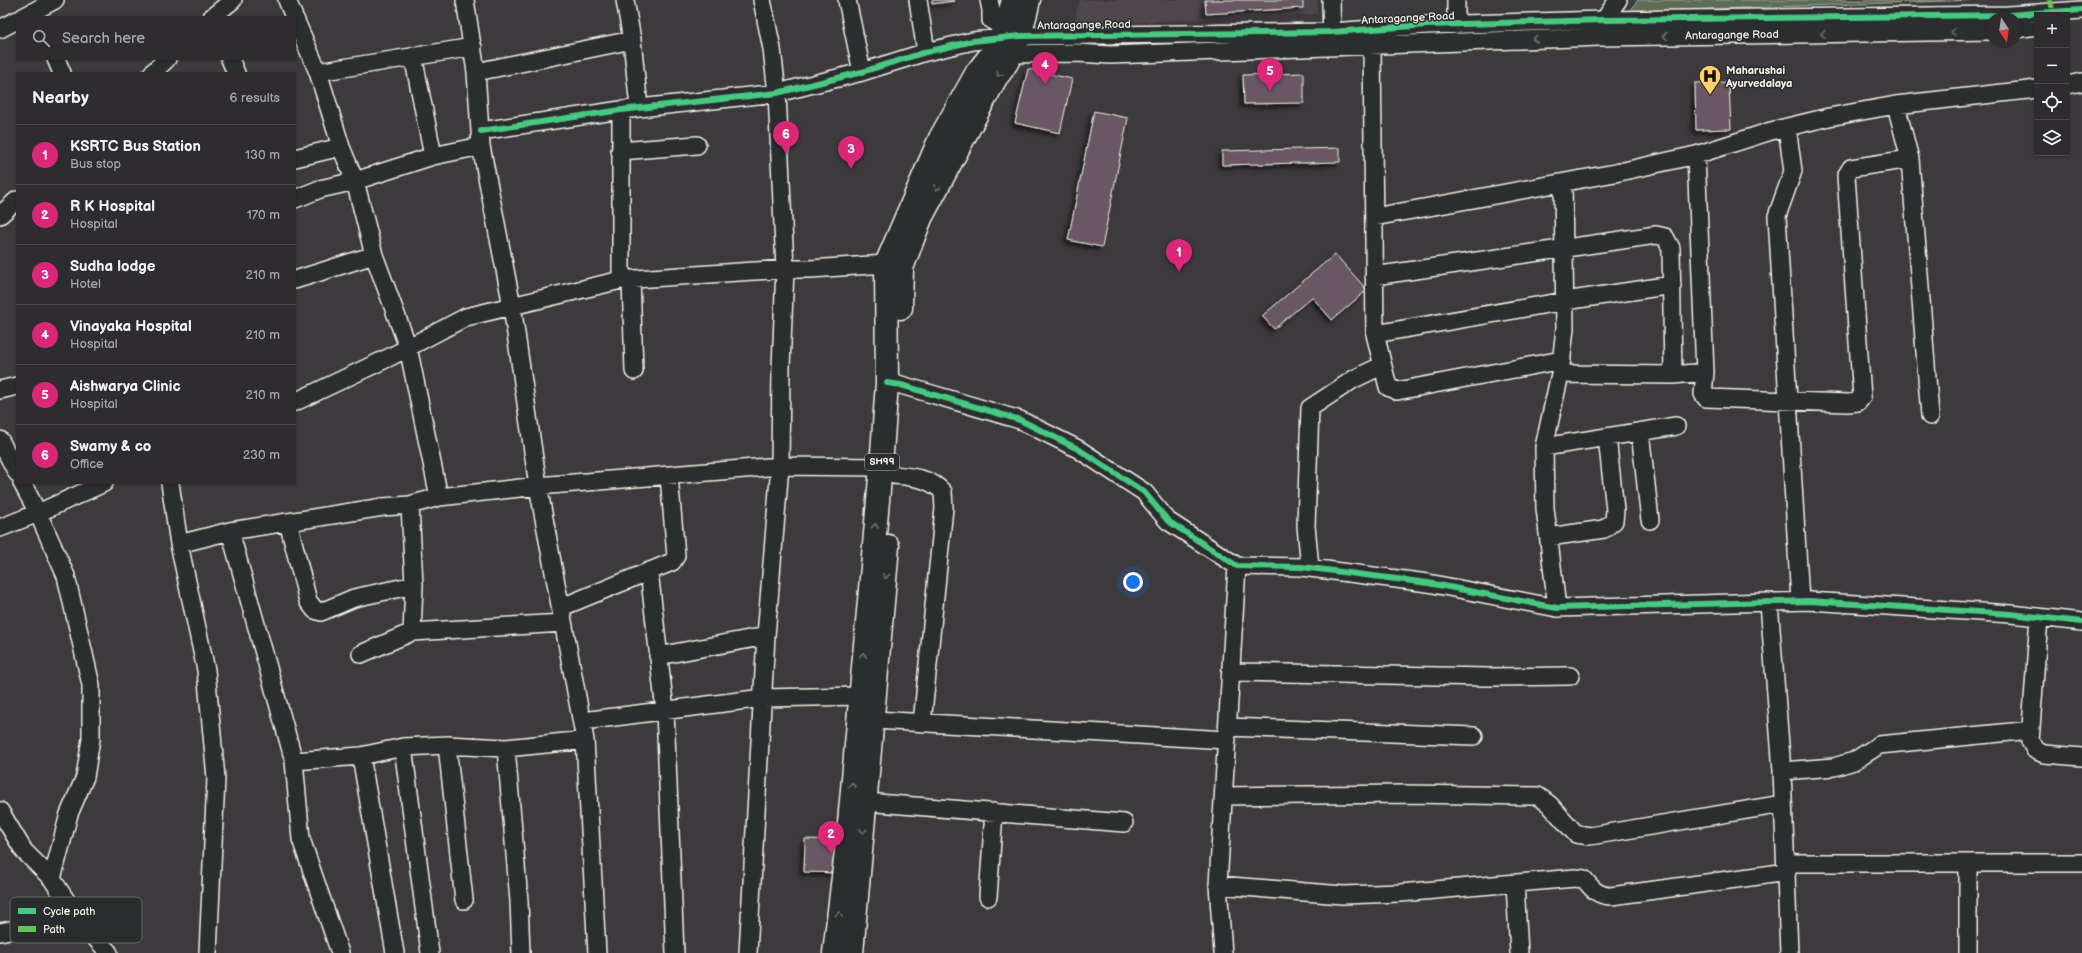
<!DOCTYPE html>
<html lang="en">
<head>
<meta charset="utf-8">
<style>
  :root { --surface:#2e2c2e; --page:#363436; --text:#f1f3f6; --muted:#a7a7aa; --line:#49484a; --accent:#db2777 }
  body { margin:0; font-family:"Balsamiq Sans",sans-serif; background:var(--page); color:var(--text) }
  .controls { position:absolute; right:12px; top:12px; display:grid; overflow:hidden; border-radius:0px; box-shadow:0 1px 3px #0004 }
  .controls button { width:36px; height:36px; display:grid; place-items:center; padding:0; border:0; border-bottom:1px solid var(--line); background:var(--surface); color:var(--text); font:20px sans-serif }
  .compass { position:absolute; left:1986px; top:12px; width:36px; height:36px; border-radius:50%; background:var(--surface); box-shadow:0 1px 3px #0004; rotate:167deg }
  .you { position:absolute; left:1133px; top:582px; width:14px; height:14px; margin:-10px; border:3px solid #fff; border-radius:50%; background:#1a73e8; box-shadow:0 0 0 6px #1a73e833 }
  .badge { display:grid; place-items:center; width:26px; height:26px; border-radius:50%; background:var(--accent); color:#fff; font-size:13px; font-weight:700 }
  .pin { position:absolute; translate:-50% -33px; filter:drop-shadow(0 1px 2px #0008) }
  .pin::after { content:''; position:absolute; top:21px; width:14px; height:12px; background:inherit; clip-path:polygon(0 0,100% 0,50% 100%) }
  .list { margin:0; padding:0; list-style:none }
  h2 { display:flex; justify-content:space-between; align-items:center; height:52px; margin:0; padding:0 16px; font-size:17px }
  h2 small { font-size:13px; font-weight:400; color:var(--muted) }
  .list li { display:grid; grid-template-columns:26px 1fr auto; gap:12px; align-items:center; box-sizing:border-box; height:60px; padding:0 16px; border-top:1px solid var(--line) }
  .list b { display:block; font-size:15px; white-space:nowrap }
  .list p { margin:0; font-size:13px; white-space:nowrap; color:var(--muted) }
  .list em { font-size:13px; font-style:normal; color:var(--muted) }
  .icon { flex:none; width:22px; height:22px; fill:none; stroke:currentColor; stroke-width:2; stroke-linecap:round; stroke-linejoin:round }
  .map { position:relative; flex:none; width:2082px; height:953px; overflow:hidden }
  .search { position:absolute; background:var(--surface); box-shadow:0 1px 3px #0004; left:16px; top:16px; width:280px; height:44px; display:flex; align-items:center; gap:10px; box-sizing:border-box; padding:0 14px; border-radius:0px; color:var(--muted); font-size:15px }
  .panel { position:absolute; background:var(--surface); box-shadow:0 1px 3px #0004; left:16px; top:72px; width:280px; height:412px; border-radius:0px }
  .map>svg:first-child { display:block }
  .built { fill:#4d464c }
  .green { fill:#5c6c55; stroke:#a8ae9e }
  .building { fill:#695964; stroke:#f4f1e8; filter:url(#shadow) }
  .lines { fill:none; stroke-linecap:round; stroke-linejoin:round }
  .minor-casing { stroke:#f4f1e8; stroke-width:20 }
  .major-casing { stroke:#f4f1e8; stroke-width:25 }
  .minor { stroke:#2a2d2e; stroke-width:17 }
  .major { stroke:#2a2d2e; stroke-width:22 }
  .quiet { stroke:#66c356; stroke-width:5; stroke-dasharray:10 5; stroke-linecap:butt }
  .cycleway-casing { stroke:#2a2d2e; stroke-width:8 }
  .cycleway { stroke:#46c982; stroke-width:6 }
  .oneway { stroke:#71726f }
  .labels { text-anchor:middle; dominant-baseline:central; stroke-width:3; stroke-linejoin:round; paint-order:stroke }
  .shield { fill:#2a2d2e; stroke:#b7b6b0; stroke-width:1 }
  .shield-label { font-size:10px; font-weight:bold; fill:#f4f1e8 }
  .street-label { font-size:11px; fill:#f4f1e8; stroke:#2a2d2e }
  .poi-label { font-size:11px; font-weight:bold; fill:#f4f1e8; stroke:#2a2d2e; text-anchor:start }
  .key { fill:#2a2d2e; stroke:#676866; stroke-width:1 }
  .key-label { font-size:11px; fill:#f4f1e8 }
</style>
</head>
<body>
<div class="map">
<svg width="2082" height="953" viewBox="0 0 2082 953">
  <defs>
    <filter id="shadow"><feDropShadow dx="-3.5" dy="3.5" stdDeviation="2" flood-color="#0009"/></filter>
  </defs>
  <rect width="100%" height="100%" fill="#3d3a3e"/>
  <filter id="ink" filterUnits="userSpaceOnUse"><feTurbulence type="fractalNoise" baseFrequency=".025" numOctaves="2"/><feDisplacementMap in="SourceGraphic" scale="8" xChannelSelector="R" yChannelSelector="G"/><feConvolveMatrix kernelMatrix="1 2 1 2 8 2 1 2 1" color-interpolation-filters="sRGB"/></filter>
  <g filter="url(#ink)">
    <!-- built -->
    <path class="built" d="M1079 0H1317V14L1074 25Z"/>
    <!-- green -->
    <path class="green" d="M1638 0H1974L1628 12Z"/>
    <!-- building -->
    <path class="building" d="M932 0H954L955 1 932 4Z
      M1205 0H1303V8L1206 14Z
      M1028 69 1072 79 1060 133 1015 123Z
      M1304 73V103L1244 104 1243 75Z
      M1729 82 1731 129 1696 130 1695 83Z
      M1094 111 1128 118 1102 247 1068 240Z
      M1340 148V162L1222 165V151Z
      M1335 254 1367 290 1332 320 1312 297 1274 329 1262 316Z
      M805 839 842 840 841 873 804 872Z"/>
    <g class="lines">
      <!-- minor casing -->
      <g class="minor-casing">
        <path id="minor" d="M287 0 294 17
          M465 0 476 72 481 146 512 306 538 486 585 740 597 953
          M625 0 632 40 639 108
          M847 0 862 72
          M918 0 926 52
          M989 0 991 10V20L1005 28
          M1331 0 1332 43
          M1456 0V25
          M23 17 55 0
          M212 17 233 0
          M295 19 318 72 341 147 355 181 374 255 408 347 439 497
          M1602 27 1604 20 1618 0
          M0 29 17 20
          M2016 29 2037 26
          M1372 45 1375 334 1388 387 1397 391 1562 360
          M1002 54 1077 53 1110 55 1600 37 1992 31
          M413 56 433 156
          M56 59 62 73
          M230 59 236 73
          M318 72 473 47
          M476 72 632 40
          M152 73 167 59
          M2067 85 2082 82
          M1896 105 1910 159 1930 416
          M1787 127 1793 171 1777 216 1800 601
          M481 131 621 110 777 93 862 72 926 52 973 41 1020 36 1332 32 1427 25 1604 20 2008 15 2082 10
          M620 151 697 145
          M1696 155 1705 372 1703 394 1706 398 1848 403 1858 402 1862 397 1846 176 1851 168 1910 159
          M295 158 341 147
          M295 199 320 189 355 181 433 156 481 146
          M0 215 17 200
          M1374 217 1615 173 1696 155 1771 131 1829 117 1896 105 2037 89
          M1374 276 1656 235 1665 237 1671 248 1673 375
          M631 279 634 371
          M295 280 374 255
          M621 280V110
          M1375 334 1565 301 1672 285
          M1560 374 1673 375 1705 372
          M887 383 901 385 1020 420 1078 449 1144 492 1168 521 1237 566 1302 567 1428 583 1557 608 1809 601 2011 614 2082 622
          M0 390 17 386
          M295 402 392 356 466 317 621 280 785 269H810L886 264 898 267
          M1640 432 1650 520
          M0 440 17 473
          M1544 447 1676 426
          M894 475C913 477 930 478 943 492L944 508 922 723
          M22 483 38 513 66 576 91 685V739L85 777 69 814 52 879
          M170 483 179 544 206 670 216 778 208 953
          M410 505 414 585 412 632
          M288 522 308 601 315 610 321 612 354 598 414 585
          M0 528 38 513 104 483
          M230 531 294 761
          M1549 537 1604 529 1614 521 1615 510 1607 437
          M179 544 230 531 383 507 410 505 439 497 538 486 780 466 881 467
          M1310 568 1306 526 1310 408 1354 379 1381 366
          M649 571 665 711 675 953
          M1769 603 1782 771 1789 953
          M562 607 672 562 676 556 669 476
          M1557 608 1545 508 1544 447 1560 374 1565 328 1563 183
          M2039 617 2030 741 2035 750 2044 754 2082 757
          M361 654 412 632 563 623
          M658 656 766 636
          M1231 672 1487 677 1570 676
          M874 720 1227 740
          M583 721 763 698 860 696
          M1228 727 1474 736
          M447 745 464 900
          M403 747 430 953
          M506 748 519 901 521 953
          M361 756 395 953
          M1782 771 1834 767 1854 761 1879 745 2031 730
          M1224 796 1406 794 1538 796 1549 804 1576 834 1590 836 1783 804
          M865 802 1124 823
          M0 811 24 851 52 879 77 917 109 953
          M1787 863H2082
          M1515 884 1519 953
          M1218 885 1343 895 1400 893 1575 878 1584 879C1592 889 1598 896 1611 896L1787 872
          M988 897 994 812
          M0 932 77 917
          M340 953 301 839 294 761 361 756 403 747 447 745 506 748 585 740
          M748 953 766 636 780 466 781 367 785 269 777 93 772 49 762 0
          M1223 953 1218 885 1237 566
          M1968 953V863"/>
      </g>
      <!-- major casing -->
      <g class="major-casing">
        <path id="major" d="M901 308 902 268 921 218 996 78C1015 56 1023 28 1029 0
          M834 953 848 834 881 467 887 383 886 264 940 138 977 72 992 53 1005 28 1013 0
          M852 953 888 546"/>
      </g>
      <!-- minor -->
      <use href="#minor" class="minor"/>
      <!-- major -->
      <use href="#major" class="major"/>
      <!-- quiet -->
      <path class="quiet" d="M2050 0 2054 15"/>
      <!-- cycleway casing -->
      <g class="cycleway-casing">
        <path id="cycleway" d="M481 131 621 110 777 93 862 72 926 52 973 41 1020 36 1332 32 1427 25 1604 20 2008 15 2082 10
          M887 383 901 385 1020 420 1078 449 1144 492 1168 521 1237 566 1302 567 1428 583 1557 608 1809 601 2011 614 2082 622"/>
      </g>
      <!-- cycleway -->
      <use href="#cycleway" class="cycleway"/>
    </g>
    <!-- one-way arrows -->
    <defs><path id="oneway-chevron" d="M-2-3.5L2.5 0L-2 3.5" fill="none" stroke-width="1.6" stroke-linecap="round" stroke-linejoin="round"/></defs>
    <g class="oneway">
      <use href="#oneway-chevron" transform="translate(1953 32) rotate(179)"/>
      <use href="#oneway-chevron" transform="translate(1823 34) rotate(179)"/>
      <use href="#oneway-chevron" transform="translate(1665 36) rotate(179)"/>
      <use href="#oneway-chevron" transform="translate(1535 39) rotate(178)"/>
      <use href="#oneway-chevron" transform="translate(999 74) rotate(126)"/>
      <use href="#oneway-chevron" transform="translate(937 188) rotate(118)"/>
      <use href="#oneway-chevron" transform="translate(875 526) rotate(-84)"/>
      <use href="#oneway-chevron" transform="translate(886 576) rotate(95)"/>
      <use href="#oneway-chevron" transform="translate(863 655) rotate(-85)"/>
      <use href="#oneway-chevron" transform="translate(852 785) rotate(-85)"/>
      <use href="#oneway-chevron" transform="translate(863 831) rotate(95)"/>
      <use href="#oneway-chevron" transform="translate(839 914) rotate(-84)"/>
    </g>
  </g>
  <!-- icons -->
  <defs>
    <g id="hospital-pin" transform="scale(1.15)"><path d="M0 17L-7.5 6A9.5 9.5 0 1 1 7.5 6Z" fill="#ffd166" stroke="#2a2d2e"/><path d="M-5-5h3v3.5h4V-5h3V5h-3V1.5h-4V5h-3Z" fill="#111"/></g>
  </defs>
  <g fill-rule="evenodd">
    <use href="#hospital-pin" x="1710" y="76"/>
  </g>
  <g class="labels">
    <!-- shield labels -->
    <rect class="shield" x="865" y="454" width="34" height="16" rx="3"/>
    <g class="shield-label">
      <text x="882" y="462">SH99</text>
    </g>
    <!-- street labels -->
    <g class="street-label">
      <text transform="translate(1408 18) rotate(-3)">Antaragange Road</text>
      <text transform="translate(1084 25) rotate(-1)">Antaragange Road</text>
      <text transform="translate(1732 35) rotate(-1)">Antaragange Road</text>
    </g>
    <!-- poi labels -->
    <g class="poi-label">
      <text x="1726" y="70">Maharushai<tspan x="1726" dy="13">Ayurvedalaya</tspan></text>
    </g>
  </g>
  <!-- legend -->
  <rect x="10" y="897" width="132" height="46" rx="6" class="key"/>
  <rect x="18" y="908" width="18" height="6" fill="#46c982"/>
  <rect x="18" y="926" width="18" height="6" fill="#66c356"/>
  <g class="key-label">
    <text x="43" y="915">Cycle path</text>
    <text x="43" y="933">Path</text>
  </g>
</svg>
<div class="controls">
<button>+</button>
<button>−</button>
<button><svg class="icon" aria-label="locate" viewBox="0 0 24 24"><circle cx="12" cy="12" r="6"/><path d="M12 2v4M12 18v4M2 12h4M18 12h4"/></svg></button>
<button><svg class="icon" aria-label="layers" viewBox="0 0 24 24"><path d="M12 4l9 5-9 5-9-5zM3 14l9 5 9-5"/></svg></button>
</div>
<svg class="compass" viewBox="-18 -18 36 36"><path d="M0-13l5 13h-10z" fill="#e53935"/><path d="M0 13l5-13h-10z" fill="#a7a7aa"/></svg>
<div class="you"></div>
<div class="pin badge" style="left:1179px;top:272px">1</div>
<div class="pin badge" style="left:831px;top:854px">2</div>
<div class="pin badge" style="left:851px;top:169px">3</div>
<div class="pin badge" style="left:1045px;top:85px">4</div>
<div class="pin badge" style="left:1270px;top:91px">5</div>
<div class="pin badge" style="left:786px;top:154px">6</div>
<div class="search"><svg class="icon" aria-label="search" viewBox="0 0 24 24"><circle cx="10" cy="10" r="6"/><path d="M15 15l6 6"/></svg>Search here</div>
<section class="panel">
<h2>Nearby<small>6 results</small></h2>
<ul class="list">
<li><span class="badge">1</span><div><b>KSRTC Bus Station</b><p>Bus stop</p></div><em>130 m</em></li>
<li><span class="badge">2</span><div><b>R K Hospital</b><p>Hospital</p></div><em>170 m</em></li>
<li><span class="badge">3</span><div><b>Sudha lodge</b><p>Hotel</p></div><em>210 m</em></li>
<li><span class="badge">4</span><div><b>Vinayaka Hospital</b><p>Hospital</p></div><em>210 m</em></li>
<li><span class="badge">5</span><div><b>Aishwarya Clinic</b><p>Hospital</p></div><em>210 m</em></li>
<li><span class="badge">6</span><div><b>Swamy &amp; co</b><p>Office</p></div><em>230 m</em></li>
</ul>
</section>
</div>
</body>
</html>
